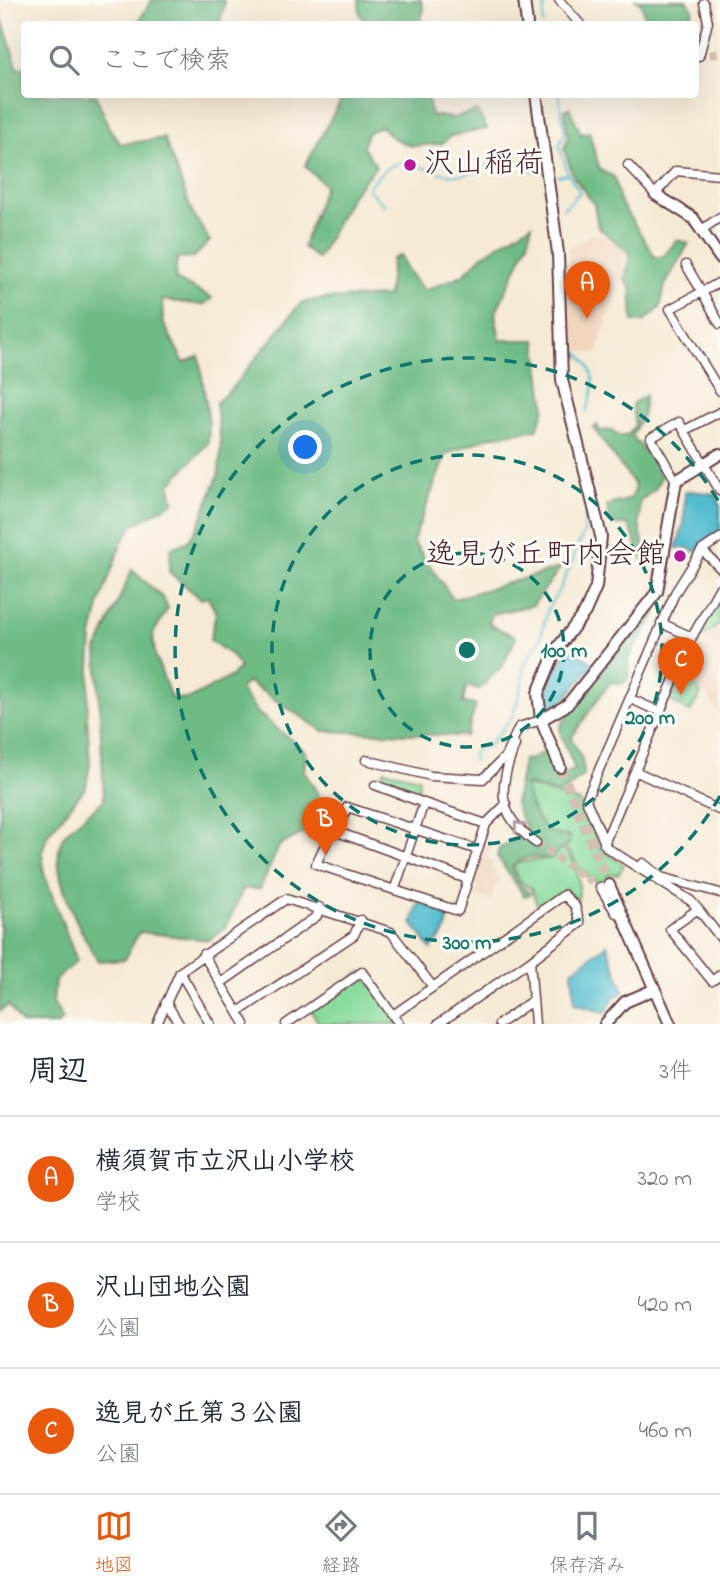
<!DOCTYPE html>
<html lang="ja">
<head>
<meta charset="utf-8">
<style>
  :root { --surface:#fff; --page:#f6f6f7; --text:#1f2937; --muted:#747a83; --line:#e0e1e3; --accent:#ea580c }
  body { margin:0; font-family:"Indie Flower","Klee One",sans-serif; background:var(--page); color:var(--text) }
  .you { position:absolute; left:306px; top:448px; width:24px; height:24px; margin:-18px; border:5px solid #fff; border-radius:50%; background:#1a73e8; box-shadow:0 0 0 10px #1a73e833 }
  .badge { display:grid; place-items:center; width:46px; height:46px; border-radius:50%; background:var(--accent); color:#fff; font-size:23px; font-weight:700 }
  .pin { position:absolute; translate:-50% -58px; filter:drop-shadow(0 2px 4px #0008) }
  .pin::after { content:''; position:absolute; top:37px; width:24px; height:21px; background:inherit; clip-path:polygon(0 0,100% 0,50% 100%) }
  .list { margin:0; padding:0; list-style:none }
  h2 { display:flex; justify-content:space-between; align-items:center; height:91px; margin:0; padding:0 28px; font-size:30px }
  h2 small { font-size:23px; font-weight:400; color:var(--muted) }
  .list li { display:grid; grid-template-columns:46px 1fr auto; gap:21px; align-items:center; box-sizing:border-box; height:126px; padding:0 28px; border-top:2px solid var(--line) }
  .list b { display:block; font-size:26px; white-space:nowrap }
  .list p { margin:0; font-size:23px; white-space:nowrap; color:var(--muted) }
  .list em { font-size:23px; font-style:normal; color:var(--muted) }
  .icon { flex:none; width:38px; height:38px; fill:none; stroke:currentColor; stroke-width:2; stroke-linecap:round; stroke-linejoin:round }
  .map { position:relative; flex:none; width:720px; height:1024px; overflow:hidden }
  .search { position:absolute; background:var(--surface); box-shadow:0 7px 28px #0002; left:21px; right:21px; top:21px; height:77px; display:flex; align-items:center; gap:18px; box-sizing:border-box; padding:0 24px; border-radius:7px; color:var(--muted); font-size:26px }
  .sheet { height:469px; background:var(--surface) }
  nav { display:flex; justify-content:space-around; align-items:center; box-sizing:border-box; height:98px; border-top:2px solid var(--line); background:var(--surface); font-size:19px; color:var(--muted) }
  nav a { display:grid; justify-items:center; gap:4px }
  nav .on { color:var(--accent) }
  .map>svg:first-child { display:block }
  .built { fill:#f1d5bd }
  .green { fill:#88db9c; stroke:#697d64; stroke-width:2 }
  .forest { fill:#6ebb84; stroke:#5c6d58; stroke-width:2 }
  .water { fill:#50bbcd; stroke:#4d6d7c; stroke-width:2 }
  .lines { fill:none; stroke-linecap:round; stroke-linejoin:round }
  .stream { stroke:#50bbcd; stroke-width:2 }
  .street-tunnel { stroke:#d4c1b3; stroke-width:8; stroke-dasharray:8 4; stroke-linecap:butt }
  .secondary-tunnel { stroke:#d4c1b3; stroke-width:10; stroke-dasharray:10 5; stroke-linecap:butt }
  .street-casing { stroke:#643d44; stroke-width:11 }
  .secondary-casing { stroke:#643d44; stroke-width:14 }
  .street { stroke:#fff; stroke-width:8 }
  .secondary { stroke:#fff; stroke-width:10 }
  .oneway { stroke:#ae9aa0 }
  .ring { fill:none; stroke:#0f766e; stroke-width:3.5; stroke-dasharray:12 9 }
  .poi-dot { fill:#b5179e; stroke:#fdfcf7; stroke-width:2.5 }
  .labels { text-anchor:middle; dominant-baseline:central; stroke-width:6; stroke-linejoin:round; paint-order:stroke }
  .poi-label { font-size:30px; fill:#4a1f2b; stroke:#fdfcf7; text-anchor:start }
  .centre { fill:#0f766e; stroke:#fdfcf7; stroke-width:3.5 }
  .ring-label { font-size:21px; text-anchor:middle; font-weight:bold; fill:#0f766e; stroke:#fdfcf7; stroke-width:6; stroke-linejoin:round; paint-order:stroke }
</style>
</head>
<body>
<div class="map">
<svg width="720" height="1024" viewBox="0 0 720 1024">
  <rect width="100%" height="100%" fill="#fdfcf7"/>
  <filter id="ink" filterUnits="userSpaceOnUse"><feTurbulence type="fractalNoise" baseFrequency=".0143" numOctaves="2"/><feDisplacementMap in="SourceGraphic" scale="14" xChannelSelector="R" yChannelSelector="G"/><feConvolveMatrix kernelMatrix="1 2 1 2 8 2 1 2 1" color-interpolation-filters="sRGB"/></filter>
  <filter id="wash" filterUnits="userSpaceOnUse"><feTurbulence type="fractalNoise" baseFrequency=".00686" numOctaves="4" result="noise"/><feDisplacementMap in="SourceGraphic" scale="28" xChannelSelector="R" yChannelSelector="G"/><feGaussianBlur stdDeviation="1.57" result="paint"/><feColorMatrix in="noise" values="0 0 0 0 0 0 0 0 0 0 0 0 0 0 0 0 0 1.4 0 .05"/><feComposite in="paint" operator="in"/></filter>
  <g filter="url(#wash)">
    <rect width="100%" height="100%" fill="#f6ead5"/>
    <!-- built -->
    <path class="built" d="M593 234 605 236 626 252 624 261 626 273 616 290 597 353 578 351 575 354 568 348V248Z
      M720 624V714L687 671 700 641Z
      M484 842H493L487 857 494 861 490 869 497 872 494 877 499 878 491 900 476 896 478 884 472 883Z"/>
    <!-- green -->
    <path class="green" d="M720 593V624L698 640 685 671 701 693 690 712 667 699 690 646Z
      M384 770 419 778 418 797 379 780Z
      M524 785 580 802 601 849 624 865 618 874 609 875 601 885 582 873 569 851 551 839 529 813Z
      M561 848C579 861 582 884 577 903L566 889 539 908 531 889 519 880 513 868 517 863 553 858 556 850Z
      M362 972 399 1024H320L309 1008Z"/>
    <!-- forest -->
    <path class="forest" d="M152 0H223L225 3 219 24H137Z
      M359 0H421L424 10 419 24H366L360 14Z
      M634 0H686L693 9 688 24H670L645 18 641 2Z
      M0 13 18 69 24 67V94L96 95 109 128 121 144 164 138 193 214 210 241 194 257 177 258 175 279 212 298 203 305 162 300 163 322 184 363 199 356 209 424 208 443 170 484 173 502 132 526 122 542 100 602 92 636 87 717 90 764 86 787 48 834 42 852 44 874 77 961 55 980 53 1002 62 1019 58 1024H22L8 1005 0 1011Z
      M344 95H427L431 115 452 118 477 111 487 129 451 136 441 144 410 146 391 137 381 126 367 133 363 147 376 166 351 196 318 259 303 247 325 185 305 166Z
      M569 107 581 134 589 132 600 170 614 177 620 202 656 258 664 256 677 240 689 243 665 285 660 308 644 322 633 321 631 287 625 281 630 253 598 227 594 204 573 176 564 148 568 138 565 110Z
      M532 224 528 243 495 314 500 340H536L545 408 537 429 489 437 446 454 413 541 453 599 560 568 533 605 492 614 489 624 516 637 503 665 479 689 466 686 463 703 476 705 466 736 323 731 248 682 240 689 259 714 306 752 304 771 320 797 305 832 279 846 260 889H243L226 927 209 940 139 932 125 959 98 961C82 934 46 869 63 837 69 826 94 810 104 800L97 650 132 570 162 597 168 608 153 634 155 655 171 698 190 699 232 676 240 667 231 655 210 640 216 613 208 597 201 599 169 572 171 548 187 542 198 527 219 473 221 448 216 403 232 388 301 303 322 299 388 296 392 259 401 255 406 269 424 291 463 275 483 255Z
      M645 396 643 414 632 436 655 463 661 477 655 489 640 501 639 524 648 564 645 565 629 525H616L609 521 607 505 628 500 635 491 634 484 593 428 597 425 600 431 612 430 620 437 628 435 635 425 632 404Z
      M655 606 656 614 628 659 629 676 623 684 610 682 571 738 582 759 584 774 561 795 526 784C525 799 538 825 552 833 556 835 564 836 569 836L570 843 548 859C534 856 522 856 512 867L518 882 530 894 524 896 497 856 499 849 527 832 515 804 523 760 532 759 549 748 560 777 575 769 560 732 561 725 590 684Z"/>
    <!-- water -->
    <path class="water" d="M690 491 715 494 720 505V530L694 552 689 548H676L684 524 685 492Z
      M569 647 594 664 555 710 550 709C537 693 561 661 569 647Z
      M419 901 450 913 445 932 431 949 412 923Z
      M607 945 624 992 614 997 606 1013 575 1004 572 971Z"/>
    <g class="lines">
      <!-- stream -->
      <path class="stream" d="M543 24 545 0
        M559 94 565 133 559 145 568 174 580 192 563 209
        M526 168 541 172
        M558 176 567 174
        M384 205 367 188C406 141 411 173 456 175 468 176 486 167 499 164
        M578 352C598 373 596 387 586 412
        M474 761 473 754 479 746 487 747 512 718 522 685 524 665 540 639 548 608 561 587 584 532 585 514"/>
    </g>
  </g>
  <g filter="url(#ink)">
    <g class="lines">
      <!-- street-tunnel -->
      <path class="street-tunnel" d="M710 55 720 53
        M536 843 600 887"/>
      <!-- secondary-tunnel -->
      <path class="secondary-tunnel" d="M560 767 609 885"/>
      <!-- street casing -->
      <g class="street-casing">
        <path id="street" d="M559 0 580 24
          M699 56 708 22 704 3
          M628 165 655 194 676 171 720 175
          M703 229 720 217
          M686 265 702 292 670 309 720 391
          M720 282 702 292 720 324
          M685 430 720 412
          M676 481 651 438 679 422 720 491
          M702 550 720 568
          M661 623 692 637
          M631 699 660 712
          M515 745C499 788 495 814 536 843
          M366 760 431 776 483 779 505 757 519 727 541 720
          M635 771 719 810
          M375 785 424 803
          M337 833 347 807 478 850
          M604 844 692 637 720 587
          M643 863 661 877 720 893
          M467 879 332 830 316 864 458 911 486 824 506 804
          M600 887 616 913
          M395 888 424 803 486 824
          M698 909 691 901 607 848 586 800 675 593 702 550 720 538
          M720 937 698 909 670 929 712 981 720 975
          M203 954 245 1024
          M221 983 317 916 319 907
          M166 1002 179 1024
          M238 1012 354 935 361 920
          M393 1015 433 987
          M157 1024 180 972
          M210 1024 180 972 286 899 391 932 433 987 564 895 575 906 580 923 530 961 535 1024
          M286 1024 362 972 399 1024
          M438 1024 530 961
          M499 1024 533 1000"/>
      </g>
      <!-- secondary casing -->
      <g class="secondary-casing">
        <path id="secondary" d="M524 0 527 24
          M536 94 558 253 562 380 601 536 596 587 585 612 556 650 538 693 541 720 560 767
          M655 194 693 218 720 258
          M541 720 567 705 657 592 676 481 720 454
          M609 885 670 1024
          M605 1024 625 1002 653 990"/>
      </g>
      <!-- street -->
      <use href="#street" class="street"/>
      <!-- secondary -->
      <use href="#secondary" class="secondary"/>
    </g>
    <!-- one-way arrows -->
    <defs><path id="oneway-chevron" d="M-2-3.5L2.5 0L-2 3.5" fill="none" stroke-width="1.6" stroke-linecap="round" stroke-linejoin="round" transform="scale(1.75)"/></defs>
    <use class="oneway" href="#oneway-chevron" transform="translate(518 826) rotate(-127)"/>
  </g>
  <!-- distance rings -->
  <g class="ring">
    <circle cx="467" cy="650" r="97"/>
    <circle cx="467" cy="650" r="195"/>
    <path d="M720 796A292 292 0 1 1 720 504"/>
  </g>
  <!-- markers -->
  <g class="poi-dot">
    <circle cx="410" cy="165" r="7"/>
    <circle cx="680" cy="556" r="7"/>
  </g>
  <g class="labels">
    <!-- poi labels -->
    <g class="poi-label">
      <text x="424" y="165">沢山稲荷</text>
      <text x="666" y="556" text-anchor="end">逸見が丘町内会館</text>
    </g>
  </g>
  <circle cx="467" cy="650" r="10" class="centre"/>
  <g class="ring-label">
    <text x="564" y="657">100 m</text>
    <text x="650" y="724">200 m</text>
    <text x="467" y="949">300 m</text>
  </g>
</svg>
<div class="you"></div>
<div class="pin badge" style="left:587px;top:319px">A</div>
<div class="pin badge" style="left:325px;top:855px">B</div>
<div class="pin badge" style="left:681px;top:695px">C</div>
<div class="search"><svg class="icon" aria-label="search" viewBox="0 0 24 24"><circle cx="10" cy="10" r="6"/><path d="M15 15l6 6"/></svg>ここで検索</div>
</div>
<section class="sheet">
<h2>周辺<small>3件</small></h2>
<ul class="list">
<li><span class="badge">A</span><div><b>横須賀市立沢山小学校</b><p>学校</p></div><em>320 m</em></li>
<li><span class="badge">B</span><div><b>沢山団地公園</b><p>公園</p></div><em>420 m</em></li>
<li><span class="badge">C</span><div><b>逸見が丘第３公園</b><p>公園</p></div><em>460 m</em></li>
</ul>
</section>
<nav>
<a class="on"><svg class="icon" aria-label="map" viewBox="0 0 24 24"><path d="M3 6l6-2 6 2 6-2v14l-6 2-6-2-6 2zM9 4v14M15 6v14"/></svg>地図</a>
<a><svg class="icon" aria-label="directions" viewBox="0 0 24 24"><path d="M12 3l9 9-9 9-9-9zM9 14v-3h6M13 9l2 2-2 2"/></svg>経路</a>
<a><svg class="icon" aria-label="saved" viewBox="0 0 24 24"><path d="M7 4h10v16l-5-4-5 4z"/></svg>保存済み</a>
</nav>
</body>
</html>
